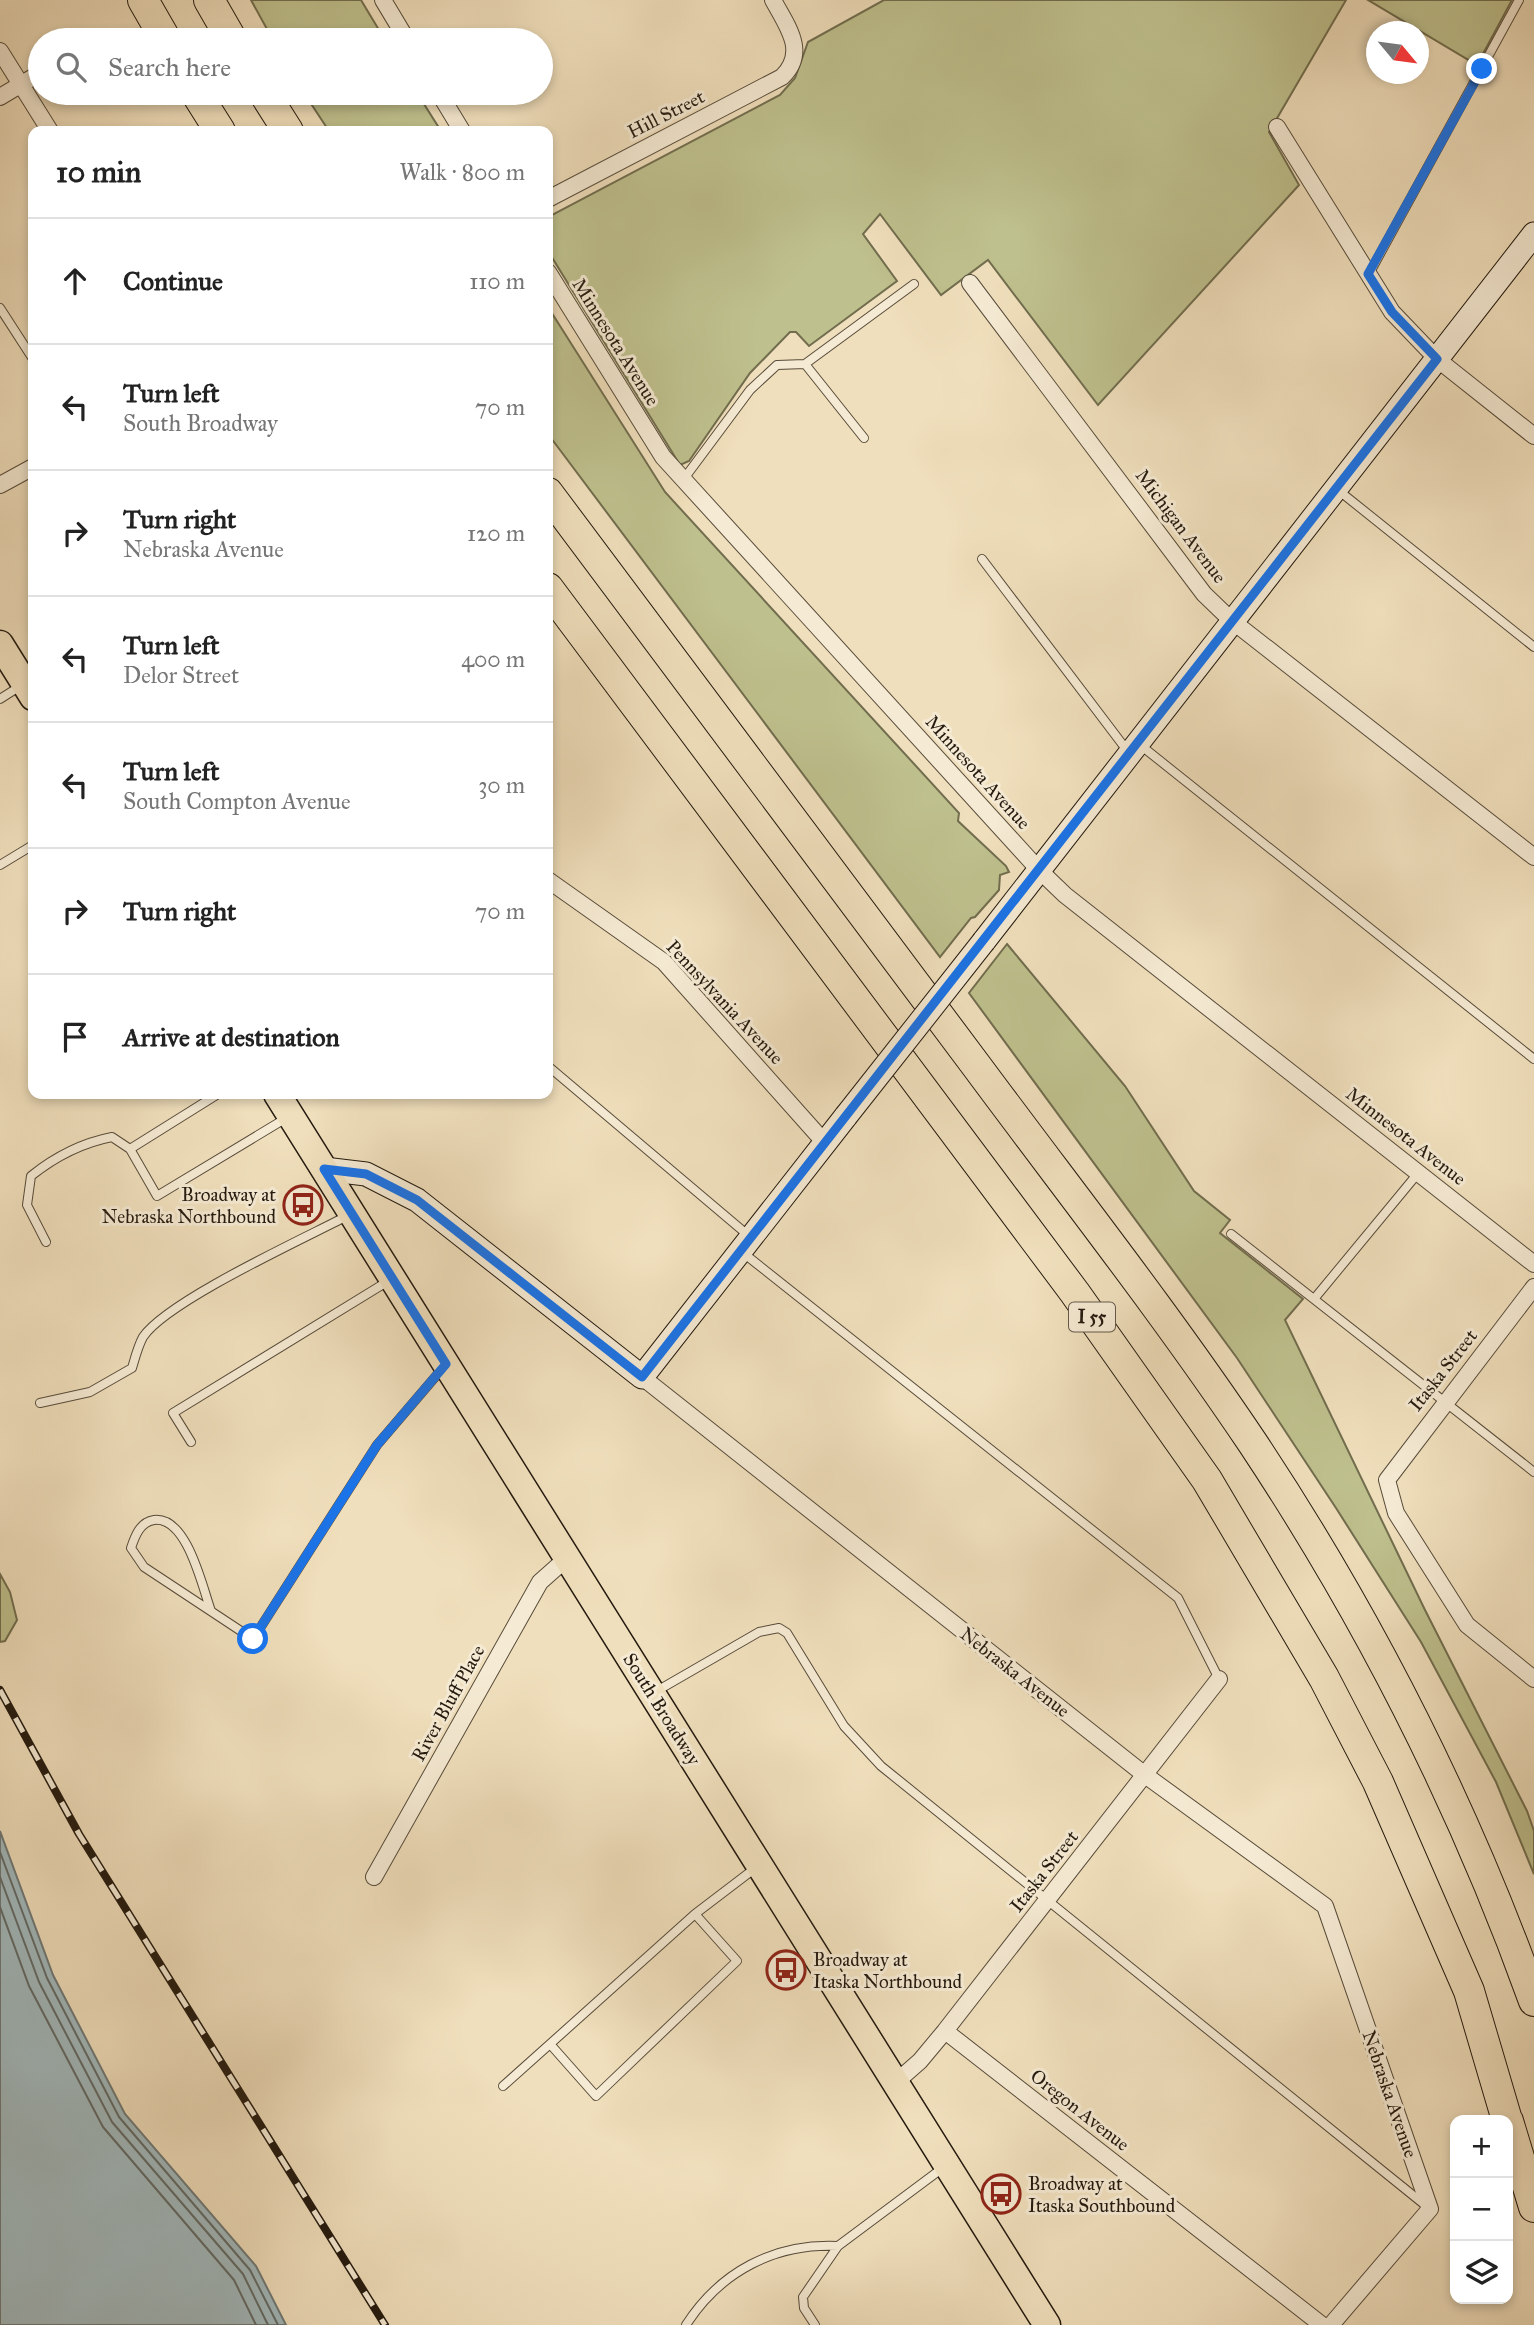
<!DOCTYPE html>
<html lang="en">
<head>
<meta charset="utf-8">
<style>
  :root { --surface:#fff; --page:#f2f2f2; --text:#222; --muted:#767676; --line:#e0e0e0 }
  body { margin:0; font-family:"IM FELL Great Primer",serif; background:var(--page); color:var(--text) }
  .controls { position:absolute; right:21px; bottom:21px; display:grid; overflow:hidden; border-radius:14px; box-shadow:0 4px 10px #0003 }
  .controls button { width:63px; height:63px; display:grid; place-items:center; padding:0; border:0; border-bottom:2px solid var(--line); background:var(--surface); color:var(--text); font:35px sans-serif }
  .compass { position:absolute; left:1366px; top:21px; width:63px; height:63px; border-radius:50%; background:var(--surface); box-shadow:0 4px 10px #0003; rotate:119deg }
  .stop { position:absolute; width:21px; height:21px; margin:-16px; border:5px solid #1a73e8; border-radius:50%; background:#fff }
  .stop.end { background:#1a73e8; border-color:#fff; box-shadow:0 2px 7px #0008 }
  .list { margin:0; padding:0; list-style:none }
  h2 { display:flex; justify-content:space-between; align-items:center; height:91px; margin:0; padding:0 28px; font-size:30px }
  h2 small { font-size:23px; font-weight:400; color:var(--muted) }
  .list li { display:grid; grid-template-columns:46px 1fr auto; gap:21px; align-items:center; box-sizing:border-box; height:126px; padding:0 28px; border-top:2px solid var(--line) }
  .list b { display:block; font-size:26px; white-space:nowrap }
  .list p { margin:0; font-size:23px; white-space:nowrap; color:var(--muted) }
  .list em { font-size:23px; font-style:normal; color:var(--muted) }
  .icon { flex:none; width:38px; height:38px; fill:none; stroke:currentColor; stroke-width:2; stroke-linecap:round; stroke-linejoin:round }
  .map { position:relative; flex:none; width:1534px; height:2325px; overflow:hidden }
  .search { position:absolute; background:var(--surface); box-shadow:0 4px 10px #0003; left:28px; top:28px; width:525px; height:77px; display:flex; align-items:center; gap:18px; box-sizing:border-box; padding:0 24px; border-radius:38px; color:var(--muted); font-size:26px }
  .panel { position:absolute; background:var(--surface); box-shadow:0 4px 10px #0003; left:28px; top:126px; width:525px; height:973px; border-radius:14px }
  .map>svg:first-child { display:block }
  .green { fill:#bec08d; stroke:#716d4e; stroke-width:2 }
  .water { fill:#a1b9bd; stroke:#6f7977; stroke-width:2 }
  .lines { fill:none; stroke-linecap:round; stroke-linejoin:round }
  .shore { stroke:#626a66; stroke-width:2 }
  .lane-casing { stroke:#574b3a; stroke-width:10 }
  .street-casing { stroke:#574b3a; stroke-width:18 }
  .secondary-casing { stroke:#241a0f; stroke-width:25 }
  .primary-casing { stroke:#241a0f; stroke-width:29 }
  .highway-casing { stroke:#241a0f; stroke-width:32 }
  .lane { stroke:#f5ead3; stroke-width:8 }
  .street { stroke:#f5ead3; stroke-width:16 }
  .secondary { stroke:#f5ead3; stroke-width:23 }
  .primary { stroke:#f0dfbc; stroke-width:26 }
  .highway { stroke:#f0dfbc; stroke-width:30 }
  .rail-casing { stroke:#241a0f; stroke-width:8 }
  .rail { stroke:#f5ead3; stroke-width:5; stroke-dasharray:16; stroke-linecap:butt }
  .secondary-bridge-casing { stroke:#241a0f; stroke-width:25; stroke-linecap:butt }
  .secondary-bridge { stroke:#f5ead3; stroke-width:23 }
  .route { stroke:#1a73e8; stroke-width:9 }
  .labels { text-anchor:middle; dominant-baseline:central; stroke-width:6; stroke-linejoin:round; paint-order:stroke }
  .shield { fill:#f5ead3; stroke:#63584a; stroke-width:2 }
  .shield-label { font-size:18px; font-weight:bold; fill:#241a0f }
  .street-label { font-size:19px; fill:#241a0f; stroke:#f5ead3 }
  .poi-label { font-size:19px; fill:#241a0f; stroke:#f5ead3; text-anchor:start }
</style>
</head>
<body>
<div class="map">
<svg width="1534" height="2325" viewBox="0 0 1534 2325">
  <rect width="100%" height="100%" fill="#f0dfbc"/>
  <filter id="stains"><feTurbulence type="fractalNoise" baseFrequency=".00286" numOctaves="4"/><feColorMatrix values="0 0 0 0 .2 0 0 0 0 .09 0 0 0 0 .02 0 0 0 .5 -.17"/></filter>
  <radialGradient id="worn" r=".72"><stop offset=".6" stop-color="#630" stop-opacity="0"/><stop offset="1" stop-color="#630" stop-opacity=".3"/></radialGradient>
  <!-- green -->
  <path class="green" d="M251 0H361L385 40H273Z
    M884 0H1346L1269 132 1299 185 1098 405 988 260 941 295 880 214 863 234 897 281 809 346 796 332H790L750 373 689 461 680 465 548 251V217L780 95 795 78 808 42Z
    M1368 0H1512L1477 65Z
    M304 93H417L441 131H329Z
    M548 307 665 492 959 813 958 821 1006 866 1009 872 1000 875 999 890 975 917 971 918 940 957 548 434Z
    M1007 944 1125 1086 1194 1191 1230 1220 1220 1233 1303 1299 1285 1320 1425 1610 1527 1811 1534 1831V1874L1496 1782 1421 1642 1336 1508 1237 1358 969 993Z
    M0 1574 10 1592 17 1620 5 1641 0 1642Z"/>
  <!-- water -->
  <path class="water" d="M0 1831 53 1975 125 2114 256 2266 286 2325H0Z"/>
  <g class="lines">
    <!-- shore -->
    <path class="shore" d="M0 1852 47 1978 119 2117 250 2270 278 2325
      M0 1877 39 1982 112 2122 243 2274 268 2325
      M0 1907 29 1986 103 2127 234 2280 256 2325"/>
    <!-- lane casing -->
    <g class="lane-casing">
      <path id="lane" d="M1369 274 1519 0
        M0 308 33 359
        M805 364 864 438
        M683 480 750 390 777 365 805 364 914 284
        M1338 490 1534 647
        M982 559 1129 753
        M0 699 22 685
        M1139 744 1534 1059
        M0 865 33 845
        M548 1066 749 1236
        M218 1094 130 1149 157 1196 288 1117
        M1231 1234 1534 1472
        M46 1242 27 1205 31 1176C56 1156 81 1143 112 1137L130 1149
        M742 1252 1178 1598 1219 1679
        M1314 1299 1419 1172
        M40 1403 90 1392 132 1368C135 1358 138 1346 143 1337 167 1301 305 1238 349 1215
        M191 1442 173 1413 390 1280
        M211 1611C202 1586 187 1516 154 1520 140 1522 135 1536 131 1548L144 1567 253 1639 377 1445 442 1369
        M655 1692 759 1632 779 1628 787 1633 844 1726 881 1766 1425 2205
        M695 1914 737 1961 596 2096 550 2044 695 1914 758 1866
        M503 2086 550 2044
        M686 2325C720 2272 774 2243 838 2246
        M815 2325 804 2308 803 2297 838 2246 944 2167"/>
    </g>
    <!-- street casing -->
    <g class="street-casing">
      <path id="street" d="M383 0 407 40
        M0 51 50 131
        M439 93 462 131
        M0 97 40 73
        M1277 127 1392 312 1437 359 1534 436
        M548 199 782 77C808 52 787 26 773 0
        M548 272 663 457 1039 870 1065 895 1534 1264
        M970 283 1204 594 1231 620 1534 857
        M0 485 33 467
        M548 880 664 962 825 1143
        M1534 1287 1387 1480 1396 1513 1467 1625 1534 1679
        M642 1377 1145 1775 1325 1906 1430 2209 1331 2325
        M374 1877 540 1582 567 1558
        M945 2031 1322 2325
        M895 2083 920 2061 945 2031 1219 1679"/>
    </g>
    <!-- secondary casing -->
    <g class="secondary-casing">
      <path id="secondary" d="M984 941 1534 234
        M324 1169 366 1174 417 1200 642 1377 846 1116"/>
    </g>
    <!-- primary casing -->
    <g class="primary-casing">
      <path id="primary" d="M0 644 33 697
        M277 1094 1047 2325"/>
    </g>
    <!-- highway casing -->
    <g class="highway-casing">
      <path id="highway" d="M143 0 166 40
        M209 0 232 40
        M196 93 220 131
        M264 93 288 131
        M548 493C691 685 834 877 978 1068 1070 1192 1166 1314 1252 1442 1367 1615 1464 1806 1534 2001
        M548 588 1075 1293 1207 1480 1324 1678 1378 1782 1469 1991 1507 2120
        M1508 2121 1534 2207"/>
    </g>
    <!-- lane -->
    <use href="#lane" class="lane"/>
    <!-- street -->
    <use href="#street" class="street"/>
    <!-- secondary -->
    <use href="#secondary" class="secondary"/>
    <!-- primary -->
    <use href="#primary" class="primary"/>
    <!-- highway -->
    <use href="#highway" class="highway"/>
    <!-- rail casing -->
    <g class="rail-casing">
      <path id="rail" d="M0 1690 79 1834 385 2325"/>
    </g>
    <!-- rail -->
    <use href="#rail" class="rail"/>
    <!-- secondary-bridge casing -->
    <g class="secondary-bridge-casing">
      <path id="secondary-bridge" d="M846 1116 984 941"/>
    </g>
    <!-- secondary-bridge -->
    <use href="#secondary-bridge" class="secondary-bridge"/>
  </g>
  <g class="lines">
    <!-- route -->
    <path class="route" d="M253 1639 377 1445 446 1364 324 1169 366 1174 417 1200 642 1377 1437 359 1392 312 1368 274 1482 69"/>
  </g>
  <!-- icons -->
  <defs>
    <g id="bus-ring" transform="scale(2.0125)"><circle r="9.5" fill="#f5ead3" stroke="#8f2418" stroke-width="1.5"/><path d="M-5-6H5V4H4V6H2V4H-2V6H-4V4H-5ZM-3.5-4V0h7V-4ZM-3.5 1.2v1.5H-2V1.2ZM2 1.2v1.5H3.5V1.2Z" fill="#8f2418"/></g>
  </defs>
  <g fill-rule="evenodd">
    <use href="#bus-ring" x="303" y="1205"/>
    <use href="#bus-ring" x="786" y="1970"/>
    <use href="#bus-ring" x="1001" y="2194"/>
  </g>
  <g class="labels">
    <!-- shield labels -->
    <rect class="shield" x="1069" y="1302.5" width="46" height="29" rx="5"/>
    <g class="shield-label">
      <text x="1092" y="1317">I 55</text>
    </g>
    <!-- street labels -->
    <g class="street-label">
      <text transform="translate(666 114) rotate(-27)">Hill Street</text>
      <text transform="translate(616 342) rotate(58)">Minnesota Avenue</text>
      <text transform="translate(1181 526) rotate(53)">Michigan Avenue</text>
      <text transform="translate(978 772) rotate(48)">Minnesota Avenue</text>
      <text transform="translate(725 1002) rotate(47)">Pennsylvania Avenue</text>
      <text transform="translate(1406 1136) rotate(38)">Minnesota Avenue</text>
      <text transform="translate(1443 1370) rotate(-52)">Itaska Street</text>
      <text transform="translate(1015 1672) rotate(38)">Nebraska Avenue</text>
      <text transform="translate(448 1703) rotate(-61)">River Bluff Place</text>
      <text transform="translate(662 1709) rotate(58)">South Broadway</text>
      <text transform="translate(1044 1871) rotate(-52)">Itaska Street</text>
      <text transform="translate(1390 2094) rotate(71)">Nebraska Avenue</text>
      <text transform="translate(1080 2110) rotate(38)">Oregon Avenue</text>
    </g>
    <!-- poi labels -->
    <g class="poi-label">
      <text x="276" y="1194" text-anchor="end">Broadway at<tspan x="276" dy="22">Nebraska Northbound</tspan></text>
      <text x="813" y="1959">Broadway at<tspan x="813" dy="22">Itaska Northbound</tspan></text>
      <text x="1028" y="2183">Broadway at<tspan x="1028" dy="22">Itaska Southbound</tspan></text>
    </g>
  </g>
  <rect width="100%" height="100%" filter="url(#stains)"/>
  <rect width="100%" height="100%" fill="url(#worn)"/>
</svg>
<div class="controls">
<button>+</button>
<button>−</button>
<button><svg class="icon" aria-label="layers" viewBox="0 0 24 24"><path d="M12 4l9 5-9 5-9-5zM3 14l9 5 9-5"/></svg></button>
</div>
<svg class="compass" viewBox="-18 -18 36 36"><path d="M0-13l5 13h-10z" fill="#e53935"/><path d="M0 13l5-13h-10z" fill="#767676"/></svg>
<div class="stop" style="left:253px;top:1639px"></div>
<div class="stop end" style="left:1482px;top:69px"></div>
<div class="search"><svg class="icon" aria-label="search" viewBox="0 0 24 24"><circle cx="10" cy="10" r="6"/><path d="M15 15l6 6"/></svg>Search here</div>
<section class="panel">
<h2>10 min<small>Walk · 800 m</small></h2>
<ul class="list">
<li><svg class="icon" aria-label="ahead" viewBox="0 0 24 24"><path d="M12 20V5M6 11l6-6 6 6"/></svg><div><b>Continue</b></div><em>110 m</em></li>
<li><svg class="icon" aria-label="left" viewBox="0 0 24 24"><path d="M17 20v-9H6M10 6l-5 5 5 5"/></svg><div><b>Turn left</b><p>South Broadway</p></div><em>70 m</em></li>
<li><svg class="icon" aria-label="right" viewBox="0 0 24 24"><path d="M7 20v-9h11M14 6l5 5-5 5"/></svg><div><b>Turn right</b><p>Nebraska Avenue</p></div><em>120 m</em></li>
<li><svg class="icon" aria-label="left" viewBox="0 0 24 24"><path d="M17 20v-9H6M10 6l-5 5 5 5"/></svg><div><b>Turn left</b><p>Delor Street</p></div><em>400 m</em></li>
<li><svg class="icon" aria-label="left" viewBox="0 0 24 24"><path d="M17 20v-9H6M10 6l-5 5 5 5"/></svg><div><b>Turn left</b><p>South Compton Avenue</p></div><em>30 m</em></li>
<li><svg class="icon" aria-label="right" viewBox="0 0 24 24"><path d="M7 20v-9h11M14 6l5 5-5 5"/></svg><div><b>Turn right</b></div><em>70 m</em></li>
<li><svg class="icon" aria-label="arrive" viewBox="0 0 24 24"><path d="M6 21V4h12l-3 4 3 4H6"/></svg><div><b>Arrive at destination</b></div></li>
</ul>
</section>
</div>
</body>
</html>
